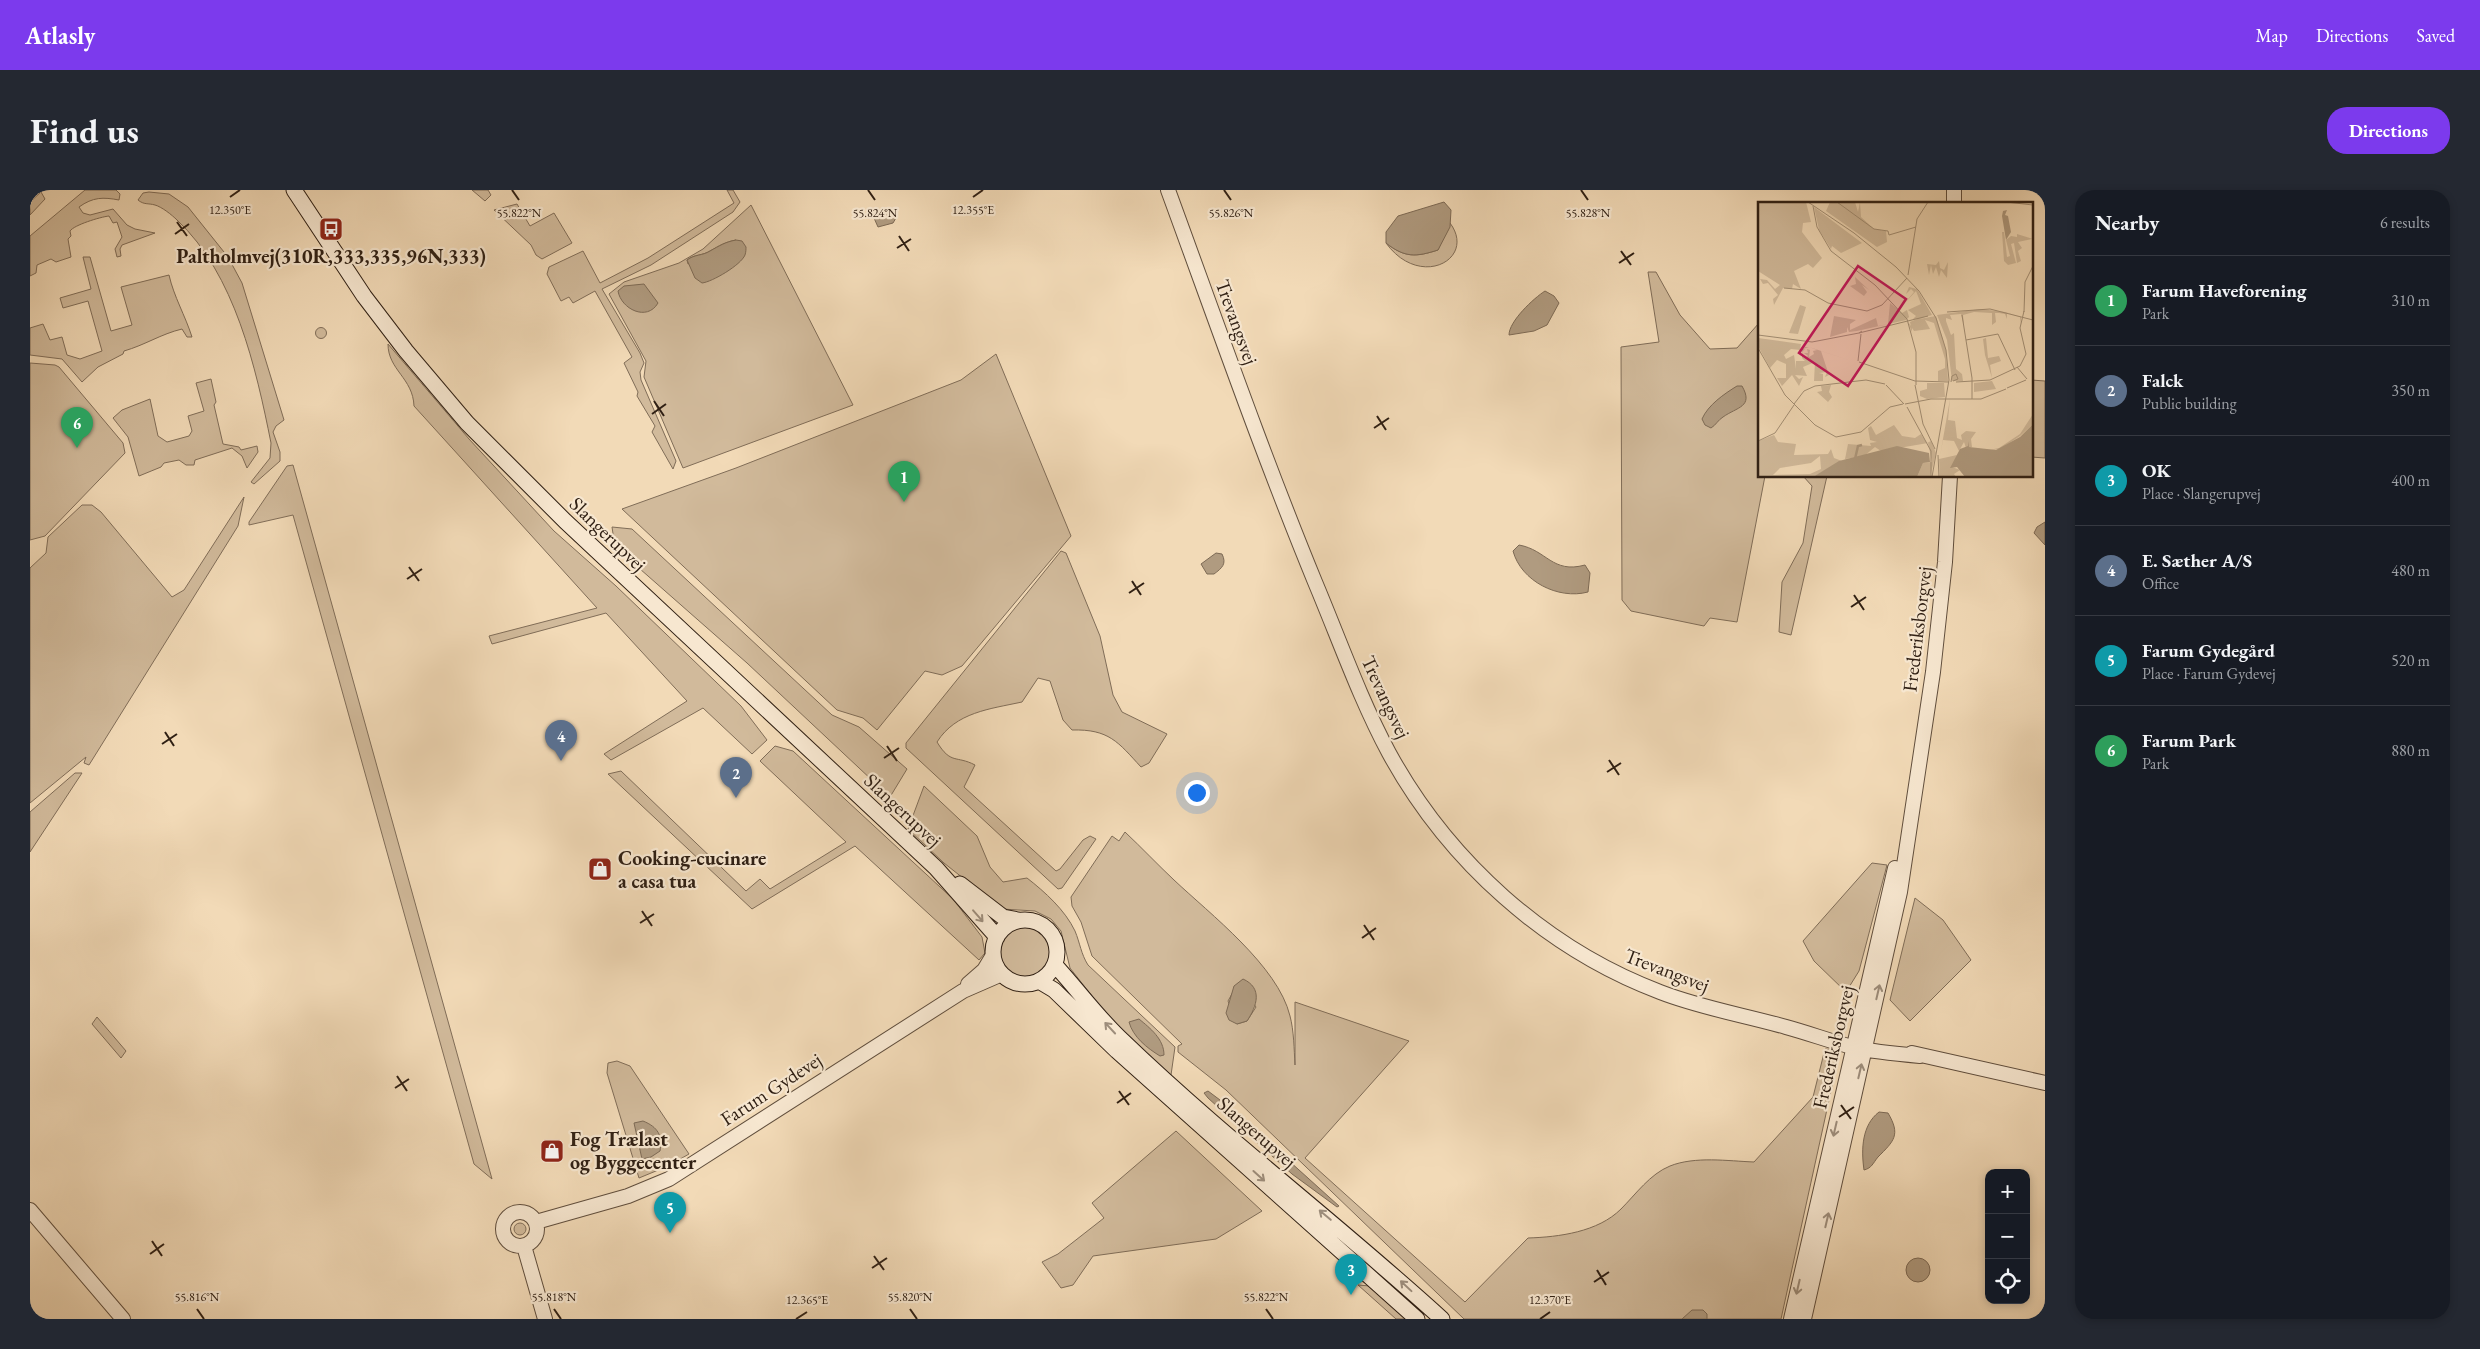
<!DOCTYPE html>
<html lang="en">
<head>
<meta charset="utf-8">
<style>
  :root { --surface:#171b24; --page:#242831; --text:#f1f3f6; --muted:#9ea1a6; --line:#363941; --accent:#7c3aed }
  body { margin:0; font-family:"EB Garamond",serif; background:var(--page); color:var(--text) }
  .controls { position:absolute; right:15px; bottom:15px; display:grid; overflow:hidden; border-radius:10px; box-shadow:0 2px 8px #0003 }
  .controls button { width:45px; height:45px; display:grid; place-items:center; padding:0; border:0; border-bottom:1px solid var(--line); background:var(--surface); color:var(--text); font:25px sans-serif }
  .you { position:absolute; left:1166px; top:602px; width:18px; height:18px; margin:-12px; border:4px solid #fff; border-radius:50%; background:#1a73e8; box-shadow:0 0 0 8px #1a73e833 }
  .badge { display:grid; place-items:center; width:32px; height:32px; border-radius:50%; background:var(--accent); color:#fff; font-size:16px; font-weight:700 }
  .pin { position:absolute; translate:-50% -41px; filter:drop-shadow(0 1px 2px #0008) }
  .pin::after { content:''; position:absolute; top:26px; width:18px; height:15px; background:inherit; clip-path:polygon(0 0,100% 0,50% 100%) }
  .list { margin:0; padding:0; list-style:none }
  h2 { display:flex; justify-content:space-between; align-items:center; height:65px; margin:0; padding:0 20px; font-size:21px }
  h2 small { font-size:16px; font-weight:400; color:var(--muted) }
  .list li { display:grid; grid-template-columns:32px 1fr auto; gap:15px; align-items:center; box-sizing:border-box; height:90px; padding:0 20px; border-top:1px solid var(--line) }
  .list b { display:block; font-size:19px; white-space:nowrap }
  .list p { margin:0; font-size:16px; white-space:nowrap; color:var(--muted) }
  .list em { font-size:16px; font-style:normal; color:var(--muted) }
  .icon { flex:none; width:28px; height:28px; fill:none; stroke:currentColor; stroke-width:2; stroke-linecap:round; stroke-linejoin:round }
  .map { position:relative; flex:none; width:2015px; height:1129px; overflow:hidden; border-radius:20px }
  header { display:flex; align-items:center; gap:30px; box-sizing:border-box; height:70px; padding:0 25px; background:var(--accent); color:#fff }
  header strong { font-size:24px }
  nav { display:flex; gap:28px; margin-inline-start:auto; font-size:18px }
  .intro { display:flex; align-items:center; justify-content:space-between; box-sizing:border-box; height:120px; padding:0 30px }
  h1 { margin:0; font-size:35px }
  .button { padding:12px 22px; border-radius:20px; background:var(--accent); color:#fff; font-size:18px; font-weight:700 }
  main { display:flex; gap:30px; padding:0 30px }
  aside { flex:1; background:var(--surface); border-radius:20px; box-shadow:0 2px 8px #0003 }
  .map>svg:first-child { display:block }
  .green { fill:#d1ba9b; stroke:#806d58; fill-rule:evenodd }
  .water { fill:#b09b80; stroke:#7d6a55 }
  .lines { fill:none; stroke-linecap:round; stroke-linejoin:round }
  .tertiary-casing { stroke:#604e3d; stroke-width:16 }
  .secondary-casing { stroke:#302014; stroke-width:17 }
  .tertiary { stroke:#f7e7d0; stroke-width:14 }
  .secondary { stroke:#f7e7d0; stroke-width:15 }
  .oneway { stroke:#9d8d7b }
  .ticks { fill:none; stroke:#302014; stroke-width:2 }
  .labels { text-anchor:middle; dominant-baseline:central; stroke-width:4.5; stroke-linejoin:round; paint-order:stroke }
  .poi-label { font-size:20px; font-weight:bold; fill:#302014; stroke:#f7e7d0; text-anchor:start }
  .street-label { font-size:20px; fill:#302014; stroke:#f7e7d0 }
  .inset-river { fill:none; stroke:#b09b80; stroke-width:2.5 }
  .inset-road { fill:none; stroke:#a49076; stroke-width:1 }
  .view { fill:#c2185b; fill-opacity:0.15; stroke:#c2185b; stroke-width:2.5 }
  .inset-edge { fill:none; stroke:#302014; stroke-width:2.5 }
  .ticks-label { font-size:12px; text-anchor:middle; fill:#302014; stroke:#f7e7d0; stroke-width:4.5; stroke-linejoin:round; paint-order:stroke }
</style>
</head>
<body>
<header>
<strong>Atlasly</strong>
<nav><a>Map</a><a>Directions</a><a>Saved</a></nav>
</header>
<div class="intro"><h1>Find us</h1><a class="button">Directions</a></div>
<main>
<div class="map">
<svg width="2015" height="1129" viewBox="0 0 2015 1129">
  <rect width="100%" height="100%" fill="#f2dab7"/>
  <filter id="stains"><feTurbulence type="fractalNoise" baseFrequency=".004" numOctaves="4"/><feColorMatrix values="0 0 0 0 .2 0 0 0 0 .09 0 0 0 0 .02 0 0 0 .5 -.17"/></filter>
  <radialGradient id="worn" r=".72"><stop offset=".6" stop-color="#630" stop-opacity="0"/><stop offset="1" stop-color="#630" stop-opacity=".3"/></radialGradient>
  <!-- green -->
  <path class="green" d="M55 0H86L90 4 89 10C73 7 63 7 49 17L53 23 60 25 83 19 97 35 105 39 125 43 92 55 90 59 91 66 87 67 85 59 92 47 87 32 83 33 79 26C70 27 44 35 40 41L41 46 38 49 41 67 26 72 21 69 7 75 6 83 0 86V46Z
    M442 0H458L461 5 455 11Z
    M697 0H703L710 12 703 22 621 75 572 99 610 163 614 173 610 182 611 190 646 271 643 279 622 242 625 236 607 206 608 202 594 173 602 167 565 101 543 113 539 107 531 111 517 84 519 77 553 61 570 93 618 68 704 13Z
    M11 2 15 9 0 25V12Z
    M119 2 139 4 158 17 198 67 212 93 254 230 246 236 243 242 250 262V271L224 294 221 292 240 268 241 253C226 178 205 84 147 30 142 25 132 17 125 15 118 13 114 15 108 10L113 3Z
    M487 14 500 36 524 23 542 53 512 69 506 65 501 55 464 20Z
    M721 15 823 215 653 278 614 187 616 171 579 104 594 92 649 73 673 59ZM706 50 658 74 657 70C665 64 672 66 680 61 689 56 695 52 706 50Z
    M1420 33C1447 69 1390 100 1356 53 1375 68 1386 67 1408 60Z
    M53 67H60L81 141 102 135 91 97 139 85C144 107 155 125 162 147H157L152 139C131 144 115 155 94 161L93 164 68 177 52 192 32 169 0 165V138L13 134 20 150 32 147 37 165 50 169 72 161 58 111 33 118 30 108 61 99Z
    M1618 82H1626L1650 125 1680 159 1707 158 1729 133V286H1735L1707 432 1680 428 1674 436 1601 421 1592 410 1591 157 1629 152Z
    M285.5 143a5.5 5.5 0 1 1 11 0a5.5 5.5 0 1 1-11 0Z
    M358 154 439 249 524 341 586 396 711 516 737 550 722 564 673 518 581 570 574 564 657 511 576 423 462 454 459 446 567 418 384 216C383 188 358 180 358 154Z
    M966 164 1041 346 932 476 912 485 895 481 847 540 833 528 807 520 592 319 706 278 931 190Z
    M0 173 25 175 29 177 93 253 95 263 15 346 0 350Z
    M181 189 186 212 184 215 193 254 209 257 211 260 227 256 228 262 217 278 212 266 202 258 165 270 164 275H156L149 270 134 273 131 277 109 286 98 247 83 228 92 220 120 209 128 246 137 252 159 246 162 241 158 226 174 221 166 193Z
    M2001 190 2015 191V268L2001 267Z
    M263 275 462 989 444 974 263 325 219 335V332L257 276Z
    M1773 286H1797L1761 445 1749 442 1752 392 1773 353 1782 296Z
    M214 307 208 336 59 575 54 573 56 567 0 613V378L16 363 18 347 52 315H62L71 322 142 407 154 400Z
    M582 337 602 339 802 525 829 537 877 579 860 607 717 473 585 357Z
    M1031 361 1036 363 1070 446 1083 505 1092 522 1137 544 1119 573 1111 577C1088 552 1079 539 1042 540L1033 530 1020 491 1008 488 992 512C960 519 926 522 907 552 921 575 926 565 945 575L934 597 1026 681 1030 679 1053 650 1060 646 1066 649 1032 698 1028 699 876 558V553Z
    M745 556 763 561 923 709 952 747 955 763 949 770 825 656 722 719 578 584 591 581 716 701 730 689 740 699 816 652 730 571Z
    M45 583H52L0 662V622Z
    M894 596 947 646 960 677 973 692 997 688C1015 702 1035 720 1045 741 1050 753 1051 764 1058 775L1145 857 1141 885 1095 848 1040 778 1031 741 1021 729 1005 721 972 719 914 673 878 639Z
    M1095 642C1112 658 1128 675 1144 690 1180 724 1248 776 1260 826 1264 841 1264 859 1265 875V812L1379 851 1275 968 1435 1112 1498 1048C1529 1047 1568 1042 1591 1019 1606 1004 1620 984 1640 976 1665 966 1698 971 1724 972L1783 907 1795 859 1810 860 1751 1129H1434L1196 900 1148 862V856L1152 854 1062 766 1051 732 1042 716 1041 707 1082 646 1089 651ZM1208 793 1226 817 1217 831 1207 834 1198 811Z
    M1842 673 1857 675 1829 781 1816 802 1784 771 1773 751Z
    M1885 708 1913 730 1941 770 1880 831 1860 810Z
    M970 761a26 26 0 1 1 52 0a26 26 0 1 1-52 0Z
    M67 827 96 861 91 868 62 834Z
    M587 871 600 876 659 964 638 976 609 988 577 883 578 873Z
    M1146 941 1232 1021 1186 1049 1063 1066 1043 1095 1031 1098 1012 1072 1028 1064 1074 1028 1062 1013Z
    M484 1039a6 6 0 1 1 12 0a6 6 0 1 1-12 0Z
    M1328 1095 1340 1096 1378 1129H1366Z"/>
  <!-- water -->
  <path class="water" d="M1414 12 1421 20 1420 37 1408 60C1386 67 1375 68 1356 53V42L1368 26Z
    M855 20 861 21 866 28 863 33 848 37 844 28Z
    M706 50 712 51 716 57C716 59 716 62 715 65 711 75 682 92 672 93L665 88 657 70C665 64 672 66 680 61 689 56 695 52 706 50Z
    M614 94 628 113C617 132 591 119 588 101L594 96Z
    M1515 101 1524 106 1529 113 1517 135 1504 141 1479 145C1479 131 1504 108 1515 101Z
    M1707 196H1712C1724 217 1707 217 1693 227 1688 230 1686 235 1681 238L1675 235 1672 229C1678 215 1694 204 1707 196Z
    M2015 332V355L2004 343 2007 337Z
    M1489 355C1517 360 1522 384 1555 375L1560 383 1558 402C1528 410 1491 391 1483 361Z
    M1186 363 1192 364C1197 374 1192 378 1184 384H1177L1171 374Z
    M1213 789C1233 798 1227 816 1217 831L1207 834 1199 830 1196 823 1204 796Z
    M1109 829C1120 838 1134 849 1134 865L1130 866C1117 858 1103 847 1099 832Z
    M1178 901 1198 916 1309 1016 1307 1017 1262 984 1178 908 1174 903Z
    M1849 922 1858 923C1871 945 1864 951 1848 967 1843 973 1842 978 1834 980 1831 959 1832 935 1849 922Z
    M613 931C628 937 633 946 630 961L621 967 612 969 604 933Z
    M1876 1080a12 12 0 1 1 24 0a12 12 0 1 1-24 0Z
    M1662 1120H1673L1677 1124V1129H1652Z"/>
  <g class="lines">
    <!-- tertiary casing -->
    <g class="tertiary-casing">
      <path id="tertiary" d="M1138 0C1186 131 1232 263 1285 392 1309 449 1330 509 1359 563 1418 671 1516 759 1630 802 1671 818 1714 825 1756 837 1778 843 1800 851 1822 857 1844 862 1867 864 1890 866
        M1924 14V0
        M938 794 954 780 963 765
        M1882 863 2015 893
        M0 1020 93 1129
        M473 1039a17 17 0 1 1 34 0a17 17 0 1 1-34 0Z
        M506 1032 598 1006 639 989 933 801 972 784
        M494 1056 515 1129
        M1761 1129 1865 678
        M1774 1129 1870 702 1903 482 1915 372 1920 286"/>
    </g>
    <!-- secondary casing -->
    <g class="secondary-casing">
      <path id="secondary" d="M264 0 334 106 376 161 437 233 535 331 906 678 967 747
        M930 694 973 727 988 730
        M963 762a32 32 0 1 1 64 0a32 32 0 1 1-64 0Z
        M1025 775C1048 800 1068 828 1093 851 1195 949 1308 1034 1412 1129
        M1009 791 1024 800 1087 861 1387 1129"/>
    </g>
    <!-- tertiary -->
    <use href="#tertiary" class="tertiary"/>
    <!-- secondary -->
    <use href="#secondary" class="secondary"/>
  </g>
  <!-- one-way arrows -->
  <defs><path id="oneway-shaft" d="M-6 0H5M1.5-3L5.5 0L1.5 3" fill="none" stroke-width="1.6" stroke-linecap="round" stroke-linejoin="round" transform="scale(1.25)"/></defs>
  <g class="oneway">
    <use href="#oneway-shaft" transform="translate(948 726) rotate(49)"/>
    <use href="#oneway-shaft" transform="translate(1848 802) rotate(-77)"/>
    <use href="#oneway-shaft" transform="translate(1080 838) rotate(-133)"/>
    <use href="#oneway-shaft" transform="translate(1830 881) rotate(-77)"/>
    <use href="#oneway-shaft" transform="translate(1805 939) rotate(103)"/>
    <use href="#oneway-shaft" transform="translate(1229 986) rotate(42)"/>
    <use href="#oneway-shaft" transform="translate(1295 1025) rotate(-140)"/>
    <use href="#oneway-shaft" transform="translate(1797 1030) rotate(-77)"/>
    <use href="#oneway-shaft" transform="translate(1376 1096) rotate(-137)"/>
    <use href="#oneway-shaft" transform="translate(1768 1097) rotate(103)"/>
  </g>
  <!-- ticks -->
  <path class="ticks" d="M482 0 489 10M838 0 845 10M1194 0 1201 10M1551 0 1558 10M200 7 210 0M943 7 953 0M147 32 157 46M145 44 159 34M869 46 879 61M867 58 881 49M1591 61 1601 75M1589 73 1604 63M624 211 634 226M622 224 636 214M1347 226 1356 240M1344 238 1359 228M379 377 389 391M377 389 392 379M1102 391 1111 405M1099 403 1114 393M1824 405 1834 420M1821 417 1836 407M135 542 144 556M132 554 147 544M857 556 867 571M854 568 869 558M1579 570 1589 585M1577 582 1591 573M612 721 622 736M610 733 624 724M1334 735 1344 750M1332 748 1346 738M367 886 377 901M365 898 379 889M1089 901 1099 915M1087 913 1101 903M1811 915 1821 929M1809 927 1824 917M122 1051 132 1066M120 1064 134 1054M844 1066 854 1080M842 1078 857 1068M1567 1080 1576 1095M1564 1092 1579 1082M167 1119 174 1129M524 1119 531 1129M880 1119 887 1129M1236 1119 1243 1129M766 1129 777 1122M1510 1129 1520 1122"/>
  <!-- icons -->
  <defs>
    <g id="bus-square" transform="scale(1.25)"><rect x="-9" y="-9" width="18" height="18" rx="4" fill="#8f2418" stroke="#f7e7d0"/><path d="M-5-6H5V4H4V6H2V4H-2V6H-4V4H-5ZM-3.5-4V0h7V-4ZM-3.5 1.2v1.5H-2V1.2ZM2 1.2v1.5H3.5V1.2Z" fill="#fff"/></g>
    <g id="shop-square" transform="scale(1.25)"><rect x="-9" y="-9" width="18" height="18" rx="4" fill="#8f2418" stroke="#f7e7d0"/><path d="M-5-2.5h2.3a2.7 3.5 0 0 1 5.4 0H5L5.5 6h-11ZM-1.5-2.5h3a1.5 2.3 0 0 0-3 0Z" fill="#fff"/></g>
  </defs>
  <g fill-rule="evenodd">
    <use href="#bus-square" x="301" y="39"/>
    <use href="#shop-square" x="570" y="679"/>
    <use href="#shop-square" x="522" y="961"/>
  </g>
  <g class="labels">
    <!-- poi labels -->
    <g class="poi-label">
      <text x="301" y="66" text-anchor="middle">Paltholmvej(310R,333,335,96N,333)</text>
      <text x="588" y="668">Cooking-cucinare<tspan x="588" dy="23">a casa tua</tspan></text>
      <text x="540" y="949">Fog Trælast<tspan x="540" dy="23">og Byggecenter</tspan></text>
    </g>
    <!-- street labels -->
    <g class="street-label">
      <text transform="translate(1207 132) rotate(70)">Trevangsvej</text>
      <text transform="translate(578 344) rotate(44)">Slangerupvej</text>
      <text transform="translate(1887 439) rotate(-83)">Frederiksborgvej</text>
      <text transform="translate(1356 507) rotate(65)">Trevangsvej</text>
      <text transform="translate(873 620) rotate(43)">Slangerupvej</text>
      <text transform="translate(1637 780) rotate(21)">Trevangsvej</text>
      <text transform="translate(1803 857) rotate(-77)">Frederiksborgvej</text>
      <text transform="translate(741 899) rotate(-33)">Farum Gydevej</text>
      <text transform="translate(1227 942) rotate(41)">Slangerupvej</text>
    </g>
  </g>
  <!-- overview -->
  <g transform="translate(1728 12)">
    <rect width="275" height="275" fill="#f2dab7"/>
    <path d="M0 0H48L53 20 45 21 44 30 64 56 55 66 50 62 36 69 43 87 35 82 34 87 25 86 16 103 15 97 20 93 10 81 5 82 2 77 9 78 17 87 22 83 0 69ZM72 0H97L100 10 102 0 103 15 116 27 128 29 129 40 119 45 68 9ZM56 5 104 41 83 51 74 44 73 47 61 28ZM244 30H246L247 37 249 55 252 54 248 38 253 34 259 35V32L275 37V41L274 37 260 40 264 46 260 49 263 59 259 61 256 41 253 42 258 61 250 63 246 59ZM181 59 182 66 186 68 190 60 189 76 183 68 181 75 178 65 175 72 173 63 171 73 169 62 178 63ZM97 75 111 88 104 83 109 90 106 94 92 84 98 82ZM151 85 159 87 174 113 161 117 178 114 188 148 190 179H180V169L187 166V157L176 121 167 118 172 127 156 129 154 126V130L150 120 153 124 152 120 159 117H155L158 114 150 108 163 102 158 89 145 103 156 90 153 87 148 92ZM132 101 144 111 149 108 151 115 148 118 99 129 91 130 89 125V130L72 135 76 114 98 118 92 122V128L118 116 120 124 130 122ZM42 103 48 105 40 132 31 131ZM222 107 247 110 263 115V116L262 122V115L249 111V117L247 112 241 111H237L238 120 234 123V111L216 110 205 113 206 124 203 112 192 113 194 118 188 116V119L193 133 196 131 198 167 204 172 205 179H194L189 138 179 113ZM0 136 43 142 42 148 33 147 26 153 28 157 36 153 38 167V159H47L44 156V147H47L44 150 46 156 50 154 46 151H50L49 147 52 148 51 155 56 152 55 149 59 148 51 145 45 147 47 145H51L97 160 63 149 71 173 67 175 69 170 61 171 65 172V179H56L57 160 45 165 49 174 37 173 41 177 45 175 41 184 34 173 24 184 19 176H28V162L19 158 12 166 1 146ZM228 136 230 156 241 154 243 159 232 163 234 176 227 153 225 137ZM234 179 238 187 216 190V181ZM169 181H186L187 195 169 197 162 194V189L169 187ZM73 183 71 190 74 195 70 200 59 190 64 189 63 184ZM192 197 190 218 197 219 199 236 204 238 203 233 208 229 218 230 213 237 214 245 208 246 206 240 201 249 196 239 185 238 182 254ZM275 212V222L262 234 242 247 231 248 241 246 262 232ZM136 223 144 234 157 236 163 232 169 241 173 239 178 251 172 275H159L165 261 174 260 170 241 123 249 117 245 106 254 87 257 90 242 113 244 112 241 119 240 112 238 110 226 113 224 118 233ZM16 233 20 240 38 242 36 253 70 252 73 247 76 256 84 259 55 275H0V239ZM62 254 63 267 52 272 15 273 22 266 53 261ZM199 253 194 265 202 268 196 272 198 275H182L181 257Z" fill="#d1ba9b" fill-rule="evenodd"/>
    <path d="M249 8 247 13 250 14 253 30 248 38 244 14 245 9ZM275 222V275H207L199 265 192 266 202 247 210 244V239L211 245 238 248 262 235ZM139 244 171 251 172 260 165 261 159 275H55L81 259Z" fill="#b09b80"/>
    <path class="inset-river" d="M97 257 100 244 104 243"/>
    <path class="inset-road" d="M50 0 96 31 138 65 161 89 178 116 188 148 191 178 174 275M79 0 116 27 130 29 131 33 158 25M248 0 275 3M55 4 59 25 73 49 117 83 149 117 158 150V183M150 73 159 17 170 0M26 86 47 88 70 101 109 109 124 103 149 76M189 110 232 107 275 118M266 110 267 80 275 64M204 113 214 176V197M104 129 101 131 170 114M0 133 54 140 101 131M208 138 240 132 257 168M0 146 27 193 57 223 78 235 103 230 132 205 145 202M100 159 103 132M101 160 157 179 191 180M259 165 269 177M193 180 194 174 198 172 200 177 195 179M198 180 232 178 262 164 268 152 262 126 266 109M128 183 146 202M157 183 165 222 177 247M249 186 268 178M36 202 46 189 57 184 108 178 127 182M147 202 173 197H223L248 187M149 205 173 249V275M0 239 17 231 36 203M180 253 181 275"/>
    <path class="view" d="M100 64 148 97 90 184 41 151Z"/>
    <rect width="275" height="275" class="inset-edge"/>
  </g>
  <g class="ticks-label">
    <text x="200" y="24">12.350°E</text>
    <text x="943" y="24">12.355°E</text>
    <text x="489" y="27">55.822°N</text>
    <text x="845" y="27">55.824°N</text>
    <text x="1201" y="27">55.826°N</text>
    <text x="1558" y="27">55.828°N</text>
    <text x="167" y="1111">55.816°N</text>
    <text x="524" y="1111">55.818°N</text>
    <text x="880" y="1111">55.820°N</text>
    <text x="1236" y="1111">55.822°N</text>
    <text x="777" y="1114">12.365°E</text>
    <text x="1520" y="1114">12.370°E</text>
  </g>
  <rect width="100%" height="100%" filter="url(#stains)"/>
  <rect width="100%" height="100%" fill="url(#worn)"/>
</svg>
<div class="controls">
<button>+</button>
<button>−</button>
<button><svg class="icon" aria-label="locate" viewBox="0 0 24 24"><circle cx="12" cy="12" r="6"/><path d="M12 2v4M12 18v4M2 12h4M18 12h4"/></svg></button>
</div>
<div class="you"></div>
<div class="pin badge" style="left:874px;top:312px;background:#2e9e5b">1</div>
<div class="pin badge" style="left:706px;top:608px;background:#5c6f8a">2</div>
<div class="pin badge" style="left:1321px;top:1105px;background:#0f9aa8">3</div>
<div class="pin badge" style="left:531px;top:571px;background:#5c6f8a">4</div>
<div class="pin badge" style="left:640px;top:1043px;background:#0f9aa8">5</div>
<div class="pin badge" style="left:47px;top:258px;background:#2e9e5b">6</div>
</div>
<aside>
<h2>Nearby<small>6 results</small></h2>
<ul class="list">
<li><span class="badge" style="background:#2e9e5b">1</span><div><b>Farum Haveforening</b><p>Park</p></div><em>310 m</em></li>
<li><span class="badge" style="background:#5c6f8a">2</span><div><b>Falck</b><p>Public building</p></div><em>350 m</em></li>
<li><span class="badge" style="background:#0f9aa8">3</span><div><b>OK</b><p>Place · Slangerupvej</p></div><em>400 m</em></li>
<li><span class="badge" style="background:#5c6f8a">4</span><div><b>E. Sæther A/S</b><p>Office</p></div><em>480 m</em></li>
<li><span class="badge" style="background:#0f9aa8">5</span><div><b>Farum Gydegård</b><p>Place · Farum Gydevej</p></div><em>520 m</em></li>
<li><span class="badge" style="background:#2e9e5b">6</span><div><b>Farum Park</b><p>Park</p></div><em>880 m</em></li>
</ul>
</aside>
</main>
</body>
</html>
